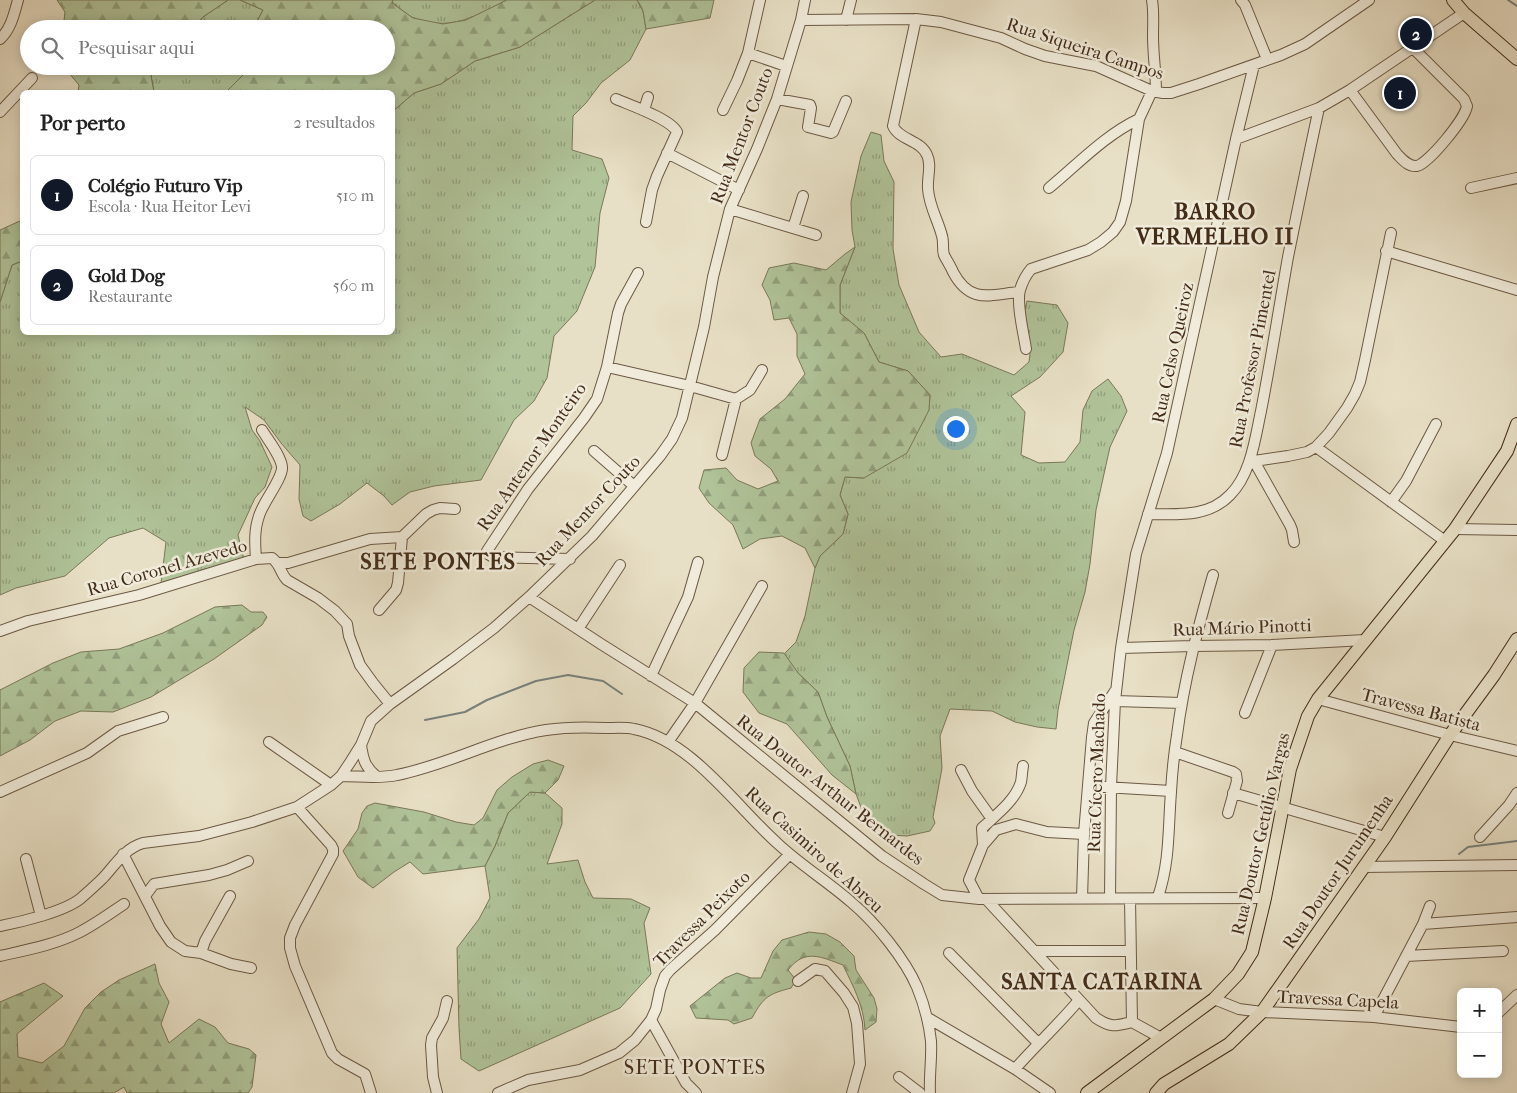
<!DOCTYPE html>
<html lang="pt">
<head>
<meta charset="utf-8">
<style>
  :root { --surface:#fff; --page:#f6f6f6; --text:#222; --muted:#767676; --line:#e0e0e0; --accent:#111827 }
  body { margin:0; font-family:"IM FELL French Canon",serif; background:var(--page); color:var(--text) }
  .controls { position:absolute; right:15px; bottom:15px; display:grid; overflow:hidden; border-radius:8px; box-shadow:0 2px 12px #0003 }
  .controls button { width:45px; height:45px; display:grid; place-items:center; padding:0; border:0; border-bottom:1px solid var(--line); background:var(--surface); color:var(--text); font:25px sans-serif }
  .you { position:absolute; left:955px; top:428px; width:18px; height:18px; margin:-12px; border:4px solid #fff; border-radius:50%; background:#1a73e8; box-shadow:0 0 0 8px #1a73e833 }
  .badge { display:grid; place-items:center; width:32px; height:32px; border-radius:50%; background:var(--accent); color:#fff; font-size:16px; font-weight:700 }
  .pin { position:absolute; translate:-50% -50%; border:2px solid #fff; box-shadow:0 1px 5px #0006 }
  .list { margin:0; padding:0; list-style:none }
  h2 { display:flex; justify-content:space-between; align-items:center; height:65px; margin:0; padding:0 20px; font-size:21px }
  h2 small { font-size:16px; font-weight:400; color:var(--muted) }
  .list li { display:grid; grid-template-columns:32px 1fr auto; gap:15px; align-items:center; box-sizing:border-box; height:80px; margin:0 10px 10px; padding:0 10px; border:1px solid var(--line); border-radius:8px }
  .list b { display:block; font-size:19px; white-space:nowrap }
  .list p { margin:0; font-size:16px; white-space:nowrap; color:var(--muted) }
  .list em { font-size:16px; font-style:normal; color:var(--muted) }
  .icon { flex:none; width:28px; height:28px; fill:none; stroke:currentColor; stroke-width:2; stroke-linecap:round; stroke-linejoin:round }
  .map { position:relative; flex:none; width:1517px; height:1093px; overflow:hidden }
  .search { position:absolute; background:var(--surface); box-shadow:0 2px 12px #0003; left:20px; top:20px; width:375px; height:55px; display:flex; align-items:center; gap:12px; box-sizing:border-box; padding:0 18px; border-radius:28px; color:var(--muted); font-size:19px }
  .panel { position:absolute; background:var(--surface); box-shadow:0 2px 12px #0003; left:20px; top:90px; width:375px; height:245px; border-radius:8px }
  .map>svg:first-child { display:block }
  .grass { fill:url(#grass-tufts); stroke:#7a7858 }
  .forest { fill:url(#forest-firs); stroke:#7a7858 }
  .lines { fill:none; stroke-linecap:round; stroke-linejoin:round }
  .stream { stroke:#79817d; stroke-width:2 }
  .minor-casing { stroke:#6c5944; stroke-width:12 }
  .major-casing { stroke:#432c18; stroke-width:14 }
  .minor { stroke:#f0ebda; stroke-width:10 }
  .major { stroke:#e8e0c6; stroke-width:12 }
  .labels { text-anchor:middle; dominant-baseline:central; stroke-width:5; stroke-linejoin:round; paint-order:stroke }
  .street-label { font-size:18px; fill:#432c18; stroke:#f0ebda }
  .quarter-label { font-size:20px; letter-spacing:1px; fill:#432c18; stroke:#f0ebda }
  .district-label { font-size:22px; font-weight:bold; letter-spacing:1px; fill:#432c18; stroke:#f0ebda }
</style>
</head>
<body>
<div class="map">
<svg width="1517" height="1093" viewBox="0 0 1517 1093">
  <defs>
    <pattern id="grass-tufts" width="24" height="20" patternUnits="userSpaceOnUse" patternTransform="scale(1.25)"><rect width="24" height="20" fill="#b0c399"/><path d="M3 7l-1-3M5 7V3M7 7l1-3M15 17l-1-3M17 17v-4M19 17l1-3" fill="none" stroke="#919f7c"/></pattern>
    <pattern id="forest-firs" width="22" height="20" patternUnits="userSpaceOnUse" patternTransform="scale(1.25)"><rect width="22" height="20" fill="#b0c399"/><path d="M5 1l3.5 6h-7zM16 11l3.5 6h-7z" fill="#919f7c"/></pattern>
  </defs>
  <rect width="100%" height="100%" fill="#e8e0c6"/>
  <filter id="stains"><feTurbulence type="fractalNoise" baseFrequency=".004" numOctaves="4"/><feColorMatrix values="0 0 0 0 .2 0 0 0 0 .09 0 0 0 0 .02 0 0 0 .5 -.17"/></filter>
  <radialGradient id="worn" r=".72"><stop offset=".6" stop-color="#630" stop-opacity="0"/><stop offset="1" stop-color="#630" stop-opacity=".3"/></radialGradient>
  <!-- grass -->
  <path class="grass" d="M228 0H240L263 10 253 29H192L203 17Z
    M393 0H507C475 16 452 32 414 18 406 15 399 7 392 2Z
    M595 0H637L643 11 646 29 630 60 601 83 586 103 573 116 572 150 602 159 609 178 600 213 595 267 577 311 554 336 547 378 534 401 514 420 481 480 434 486 410 492 392 505 384 496 367 483 340 504 311 521 303 516 299 499 300 465 281 443 264 420 245 407 252 430 260 441 272 467 265 487 255 498 238 535 245 563 161 583 166 542 143 528 109 538 65 576 16 588 0 595V302L12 265 22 261V332H392L393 111 414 93 441 84 475 61 520 47Z
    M159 66H244L243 75 226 92H154L151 76Z
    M871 132 881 135 884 161 894 182 893 249 899 285 919 332 941 357 962 354 1014 375 1029 362 1030 354 1022 320 1027 301 1057 305 1068 323 1063 352 1040 377 1011 396 1025 412 1021 455 1039 463 1065 462 1080 442 1083 410 1092 391 1108 379 1121 396 1127 411 1110 447 1096 510 1090 564 1085 592 1074 630 1058 710 1056 729 1037 727 1015 722 992 711 950 709 940 736 942 768 933 817 935 823 930 831 907 836 890 835 862 810 856 794 850 766 827 717 818 692 798 673 784 654 796 642 805 616 815 568 820 556 843 534 848 514 840 495 845 477 864 478 929 410 930 395 908 371 879 362 864 333 840 313V285L855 247 852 230 851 202 861 156Z
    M530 792 545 793 562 808V824L547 864 578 860 585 882 593 898 631 899 650 908 644 923 651 974 620 1008 479 1071 461 1059 459 1028 457 948 479 919 490 898 485 866 495 846 508 813Z"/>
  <!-- forest -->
  <path class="forest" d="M57 0H228L203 17 192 29H63L65 12Z
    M240 0H393L392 3 413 18 443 24 466 20 507 0H595L520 47 475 61 441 84 414 93 393 111 392 92H226L243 75 244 66H386V29H253L263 10Z
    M637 0H714L710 18 646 29 643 11Z
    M63 66H159L151 76 154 92H78L79 85Z
    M22 220V261L12 265 0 302V230Z
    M855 247 840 285V313L864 333 879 362 908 371 930 395 929 410 907 453 864 478 845 477 840 495 848 514 843 534 820 556 815 568 805 548 782 536 760 539 743 549 733 525 709 503 699 488 704 470 726 468 737 480 758 489 778 481 771 469 755 456 751 443 760 419 785 399 805 374 797 356V334L789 318 774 320 770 300 762 285 769 268 794 263 826 270 845 254Z
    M242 605 251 612H263L267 617 262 625 214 659 151 697 113 712 81 711 55 721 30 740 0 756V690L53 663 81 652 119 649 163 633 215 607Z
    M759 652 784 653 798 673 818 692 827 717 850 766 856 794 832 775 787 724 759 713 743 692 744 668Z
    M548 760 564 766 558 780 545 793 530 792 508 813 495 846 485 866 423 874 410 862 394 872 373 888 358 877 343 851 358 829 362 813 367 806 375 803 424 812 456 822 474 825 483 818 497 790 512 777 533 764Z
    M809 932 826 934 840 942 854 956 856 970 874 998 877 1009 876 1022 865 1030C864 1006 853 986 843 965 821 957 805 948 788 970L796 980 791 988C769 994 764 996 752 1018L734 1024 728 1020 696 1018 690 1006 725 978 737 973 751 978H761L773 951 782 940Z
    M155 964 159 983 169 1002 161 1024 169 1043 199 1019 215 1027 228 1043 249 1049 256 1055 252 1087 248 1093H127L124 1087 114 1093H0V1002L44 983 63 996 17 1034 18 1057 42 1063 64 1046 85 1008 101 992 119 980Z"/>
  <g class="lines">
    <!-- stream -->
    <path class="stream" d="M1508 0 1517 6
      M425 720 465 712 487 700 536 681 568 675 603 681 622 694
      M1459 854 1468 847 1517 841"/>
    <!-- minor casing -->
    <g class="minor-casing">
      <path id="minor" d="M1152 0C1154 12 1153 24 1153 36 1153 55 1156 73 1156 92
        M1241 0 1245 5 1267 59
        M916 19 893 126C899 140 921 140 927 155 932 165 927 177 928 189 929 206 938 220 942 236 944 242 942 249 944 255 947 261 951 267 953 272 970 304 989 295 1019 292
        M801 20 916 19 941 22 1001 38 1025 49 1045 56 1096 66 1152 91 1163 93H1171L1199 84 1281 55 1305 44 1369 0
        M846 20 851 0
        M0 39C11 29 14 14 18 0
        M748 53 786 66
        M1350 90 1397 154C1402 159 1408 167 1417 166 1429 163 1465 119 1467 106L1464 99 1413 48
        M616 99C630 105 671 119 677 132L657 176 652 190 646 222
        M777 99 810 105 811 108 808 127 831 133 833 132 846 101
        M644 110 648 97
        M723 110 737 81 748 53 760 0
        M0 112 32 78
        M1236 139 1319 108 1350 90 1464 13
        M667 153 739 190
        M1049 188C1078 164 1105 135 1139 119
        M1471 188 1517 178
        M730 209 816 235
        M793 228 803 196
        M1386 251 1517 290
        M1026 349C1024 335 1016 303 1020 290 1022 283 1026 275 1031 269L1088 250 1101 242 1113 232 1120 222 1126 201 1139 119 1152 91
        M607 367 690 386 736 399
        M1316 447 1445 541
        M594 451 634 486
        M722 455 736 399 750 390 762 370
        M1250 459 1254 461 1288 456 1307 452 1316 447 1329 433 1347 408 1355 394 1360 382 1365 360 1391 233
        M1254 461 1290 525 1292 530 1294 542
        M1391 502 1406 481 1436 424
        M1148 514C1177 514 1208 518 1230 495 1251 474 1255 439 1261 411 1271 360 1279 308 1288 257 1298 208 1308 158 1319 108
        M1455 529 1517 530
        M256 559C255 544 254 530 259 516 263 502 283 478 282 467 281 456 268 440 262 430
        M570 559 493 557 488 554 487 551 528 489 584 418 597 399 607 367 618 313 621 304 638 273
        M278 563H288L370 539 402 537 426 514 433 510 440 508 455 509
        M529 597 601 644 695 703 882 856 924 884 942 895 979 899 1265 898
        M379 610 396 590 398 583 402 537
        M578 629 620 565
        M0 631 28 621 139 595 256 559 272 558C281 565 280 573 287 580L318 598 335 611 347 624 349 636 360 665 373 683 390 704
        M1121 648 1193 646 1272 645 1365 640
        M651 676 688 597 698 562
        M1318 699 1450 735 1517 751
        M1115 701 1182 703
        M1245 713 1272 645
        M269 742 331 785
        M668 742 695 703 762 586
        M361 745C363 759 365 767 376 776
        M1175 752 1233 772 1236 774 1237 781 1228 813
        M961 770 972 791 992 819
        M341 776C359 776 379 779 397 775 448 765 495 738 546 730 566 727 586 727 606 728 615 728 625 727 634 729 691 740 735 805 776 842 799 864 827 881 851 902 875 922 905 959 917 987 924 1004 929 1023 931 1041 932 1058 929 1076 930 1093
        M1088 786 1171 791
        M0 792 87 753 118 731 163 717
        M1233 793 1385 837
        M297 807 331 845 333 849V854L295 925 290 938V948L295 966 332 1053 338 1059 365 1074 371 1093
        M1480 837 1509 805 1517 793
        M983 845 982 828C996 815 1015 801 1021 782 1022 777 1022 771 1023 766
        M123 854 160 926 171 942 185 951 201 953 231 964 251 968
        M26 859 41 916
        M1363 867 1517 865
        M145 896 154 884 209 875 227 870 248 861
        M1158 897C1170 861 1168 830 1171 792 1172 773 1174 754 1177 735 1184 680 1198 628 1213 575
        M1082 898 1084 834 1092 737 1094 723 1115 691
        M1110 898 1111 787 1115 701 1121 648 1136 554 1167 453 1236 139 1254 65
        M979 899 969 880 983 845 996 830 1016 824 1047 832 1084 834
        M986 899 1096 1018C1111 1028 1116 1026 1132 1022
        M1130 899 1132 1022 1161 1038
        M1423 924 1517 917
        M0 926C21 922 63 912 80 899 88 892 96 885 103 878 116 864 124 849 143 843L199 836 252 822 297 807 331 785 341 776 351 761 361 745 371 721 390 704 453 659 494 628 529 597 592 536 660 456 672 439 682 418 704 327 713 277 730 209 757 149 777 99 801 20 805 0
        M1034 951H1130
        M201 953 205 941 230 896
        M949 953 1038 1043
        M0 956C26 950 54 945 78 933 94 925 109 914 124 904
        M1406 956 1503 951
        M798 981 815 969 825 971 844 993 853 1007 857 1023 860 1064 852 1093
        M1214 999 1239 1009 1262 1012 1374 1017 1461 1027
        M1498 1013 1517 995
        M1374 1017 1423 924 1430 906
        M928 1018 1015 1069 1050 1093
        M651 1020 686 1083 696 1093
        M1015 1069C1036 1045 1059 1024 1079 1000
        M899 1077 920 1093
        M437 1093 433 1077 431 1045 432 1038 443 1018 447 1001
        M498 1093 528 1080 580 1070 619 1053 635 1040 651 1020 656 1009 660 990 665 976 670 970 715 930 789 855"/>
    </g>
    <!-- major casing -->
    <g class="major-casing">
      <path id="major" d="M1453 0 1464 13 1517 59
        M1087 1093 1214 999 1238 974 1252 952 1265 898 1290 769 1308 716 1318 699 1455 529 1507 451 1517 424
        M1156 1093 1164 1084 1229 1044 1262 1012 1385 837 1450 735 1494 675 1517 639"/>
    </g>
    <!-- minor -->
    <use href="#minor" class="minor"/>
    <!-- major -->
    <use href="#major" class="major"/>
  </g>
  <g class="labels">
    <!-- street labels -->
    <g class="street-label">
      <text transform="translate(1085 49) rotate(18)">Rua Siqueira Campos</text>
      <text transform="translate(742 136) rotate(-69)">Rua Mentor Couto</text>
      <text transform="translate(1173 353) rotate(-78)">Rua Celso Queiroz</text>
      <text transform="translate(1253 359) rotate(-79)">Rua Professor Pimentel</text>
      <text transform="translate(532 457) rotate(-55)">Rua Antenor Monteiro</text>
      <text transform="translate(588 511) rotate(-47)">Rua Mentor Couto</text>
      <text transform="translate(167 568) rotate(-16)">Rua Coronel Azevedo</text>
      <text transform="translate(1242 628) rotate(-2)">Rua Mário Pinotti</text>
      <text transform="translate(1421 710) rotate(15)">Travessa Batista</text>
      <text transform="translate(1097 773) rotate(-88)">Rua Cícero Machado</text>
      <text transform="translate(830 790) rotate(38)">Rua Doutor Arthur Bernardes</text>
      <text transform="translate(1261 834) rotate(-77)">Rua Doutor Getúlio Vargas</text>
      <text transform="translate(814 850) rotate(42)">Rua Casimiro de Abreu</text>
      <text transform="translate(1338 872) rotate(-56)">Rua Doutor Jurumenha</text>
      <text transform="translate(702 919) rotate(-45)">Travessa Peixoto</text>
      <text transform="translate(1338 1000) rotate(3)">Travessa Capela</text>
    </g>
    <!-- quarter labels -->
    <g class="quarter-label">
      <text x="695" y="1067">SETE PONTES</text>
    </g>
    <!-- district labels -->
    <g class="district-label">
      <text x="1215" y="212">BARRO<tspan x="1215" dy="25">VERMELHO II</tspan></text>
      <text x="438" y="562">SETE PONTES</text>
      <text x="1102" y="982">SANTA CATARINA</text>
    </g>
  </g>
  <rect width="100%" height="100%" filter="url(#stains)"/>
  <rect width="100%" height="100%" fill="url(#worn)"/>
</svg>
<div class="controls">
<button>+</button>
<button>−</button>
</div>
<div class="you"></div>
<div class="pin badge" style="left:1400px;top:93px">1</div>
<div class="pin badge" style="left:1416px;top:34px">2</div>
<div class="search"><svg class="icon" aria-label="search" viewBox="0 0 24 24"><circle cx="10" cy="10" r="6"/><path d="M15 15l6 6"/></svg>Pesquisar aqui</div>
<section class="panel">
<h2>Por perto<small>2 resultados</small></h2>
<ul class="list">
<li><span class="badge">1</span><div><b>Colégio Futuro Vip</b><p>Escola · Rua Heitor Levi</p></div><em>510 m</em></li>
<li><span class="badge">2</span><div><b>Gold Dog</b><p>Restaurante</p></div><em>560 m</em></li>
</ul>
</section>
</div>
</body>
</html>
